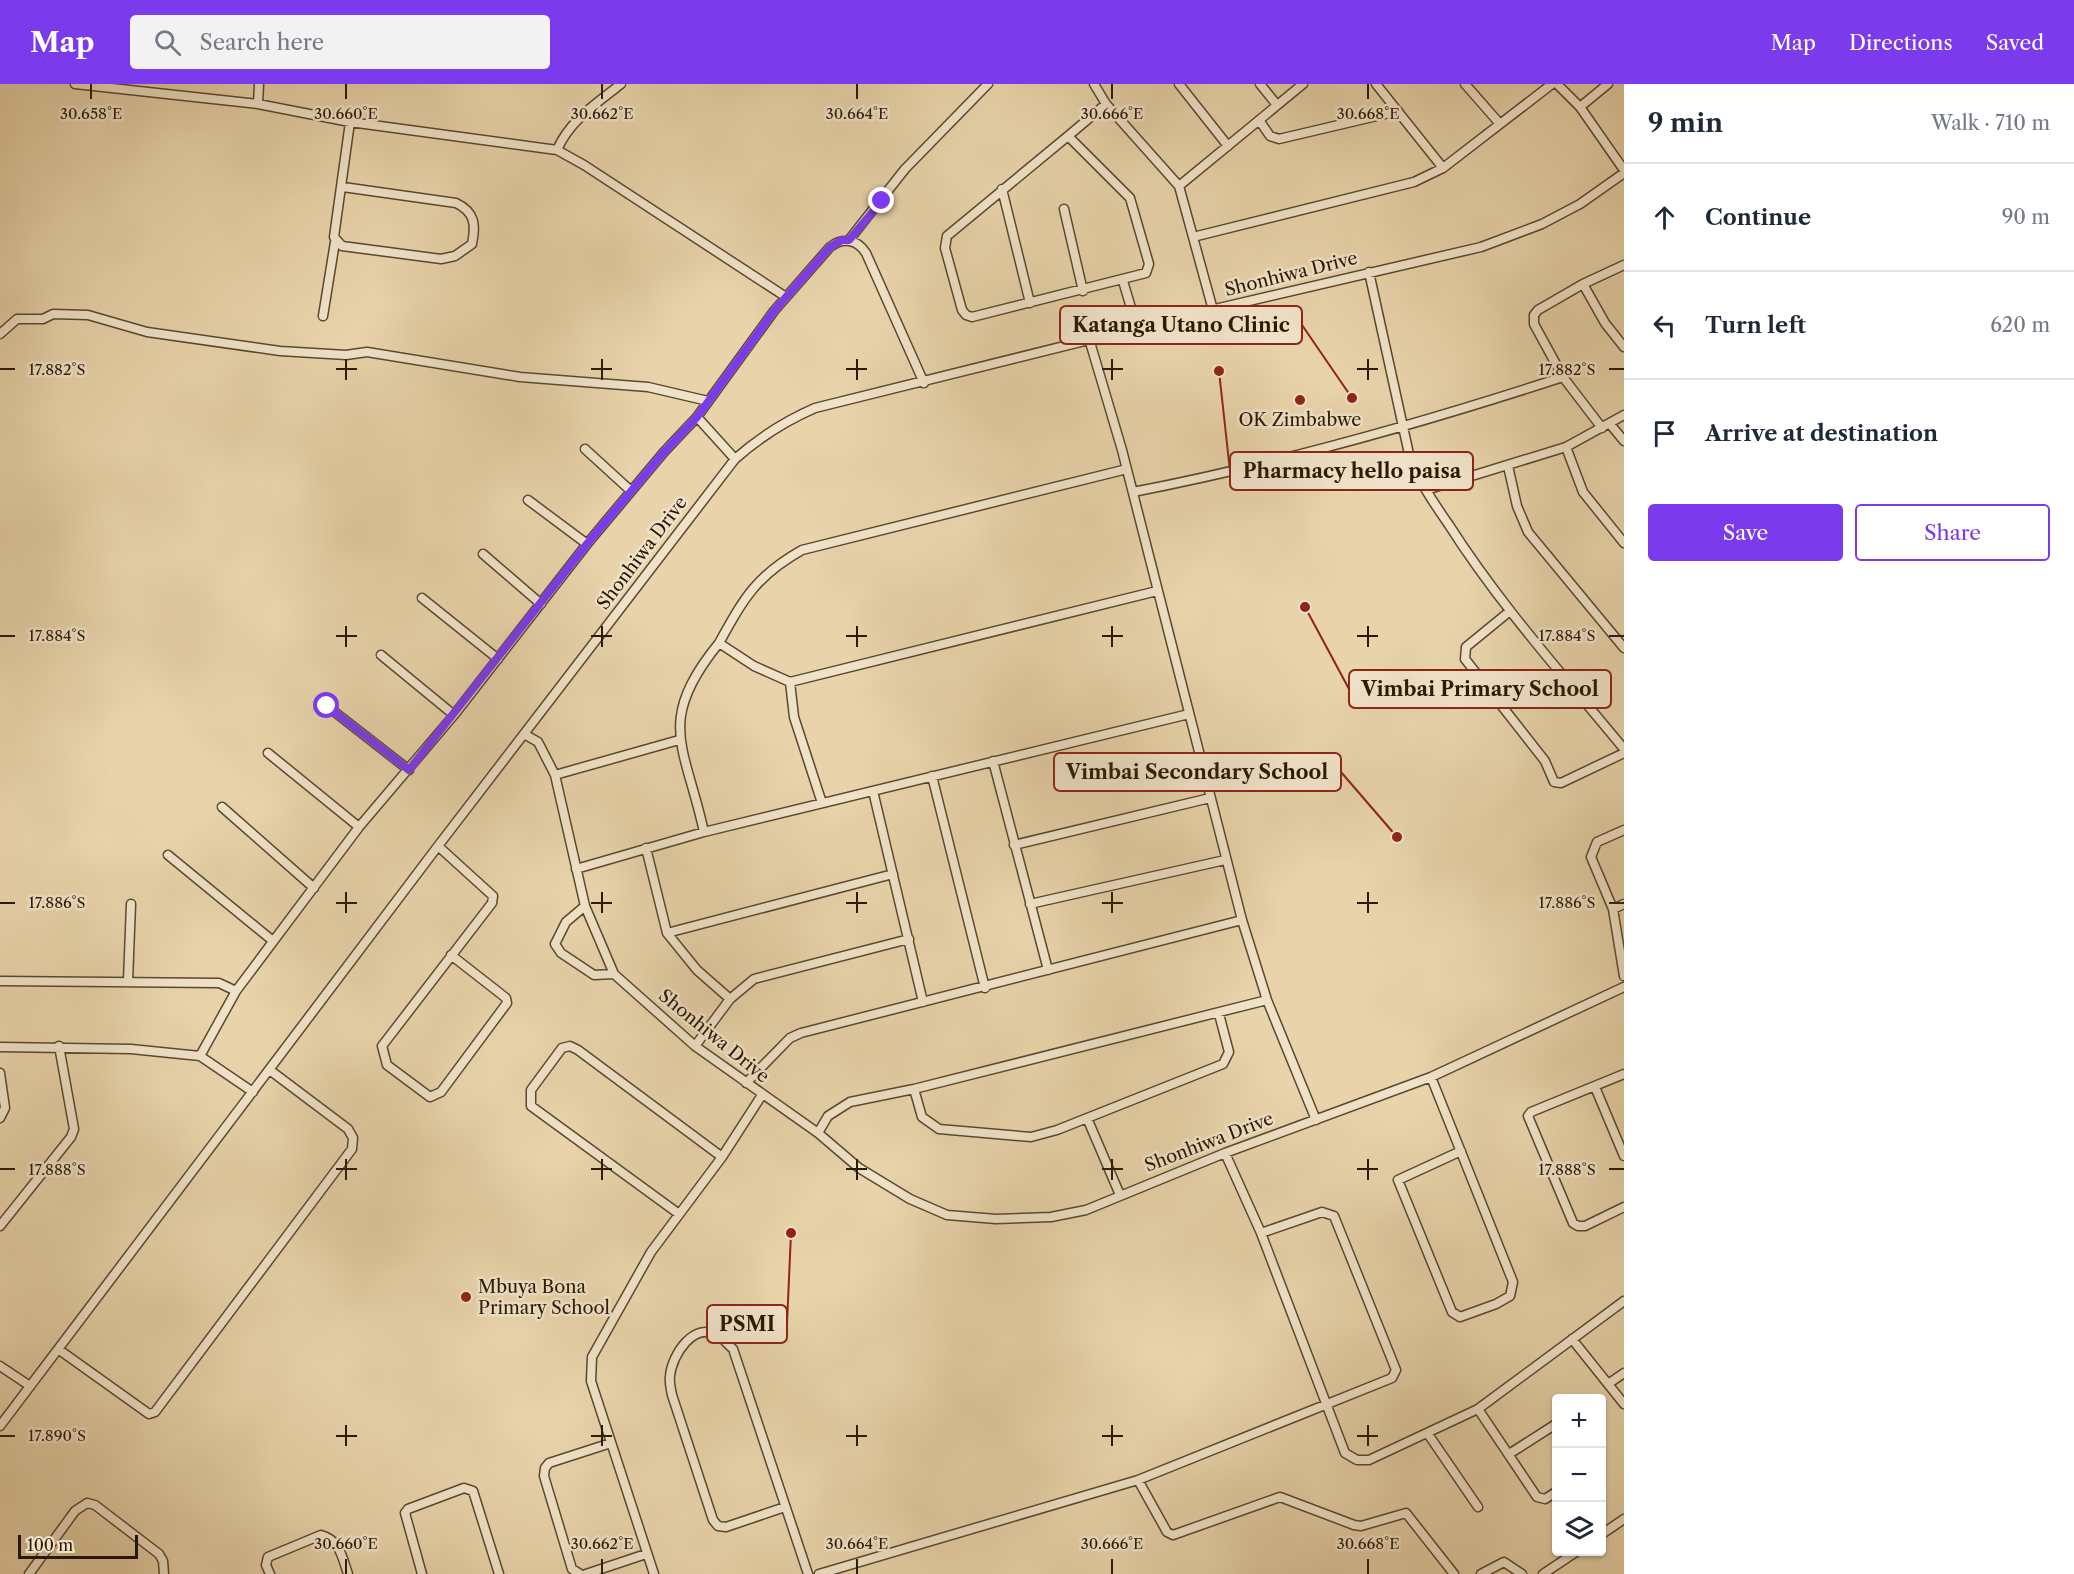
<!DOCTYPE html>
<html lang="en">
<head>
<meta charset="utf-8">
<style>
  :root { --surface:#fff; --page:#f2f2f3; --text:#1f2937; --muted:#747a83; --line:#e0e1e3; --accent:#7c3aed }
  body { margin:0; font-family:"Libre Caslon Text",serif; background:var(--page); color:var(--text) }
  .controls { position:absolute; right:18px; bottom:18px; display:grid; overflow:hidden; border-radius:6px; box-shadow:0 2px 4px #0004 }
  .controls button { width:54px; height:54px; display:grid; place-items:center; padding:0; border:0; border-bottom:2px solid var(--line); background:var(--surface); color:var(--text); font:30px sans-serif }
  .scale { position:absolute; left:18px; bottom:15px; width:120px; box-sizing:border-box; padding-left:6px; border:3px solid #2a1904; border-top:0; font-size:16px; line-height:21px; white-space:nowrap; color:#2a1904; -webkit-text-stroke:4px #f0e2c8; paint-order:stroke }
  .stop { position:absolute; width:18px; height:18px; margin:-14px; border:4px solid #7c3aed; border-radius:50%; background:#fff }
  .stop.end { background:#7c3aed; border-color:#fff; box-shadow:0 2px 6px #0008 }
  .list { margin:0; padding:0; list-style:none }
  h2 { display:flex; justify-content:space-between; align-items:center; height:78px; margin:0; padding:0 24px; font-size:26px }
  h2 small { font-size:20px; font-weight:400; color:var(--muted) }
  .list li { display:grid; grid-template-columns:39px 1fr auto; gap:18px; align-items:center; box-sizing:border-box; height:108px; padding:0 24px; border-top:2px solid var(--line) }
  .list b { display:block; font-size:22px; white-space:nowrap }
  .list em { font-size:20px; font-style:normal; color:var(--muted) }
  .actions { display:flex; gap:12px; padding:18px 24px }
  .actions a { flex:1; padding:14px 0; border:2px solid var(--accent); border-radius:6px; text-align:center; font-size:21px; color:var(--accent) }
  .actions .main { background:var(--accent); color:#fff }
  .icon { flex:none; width:33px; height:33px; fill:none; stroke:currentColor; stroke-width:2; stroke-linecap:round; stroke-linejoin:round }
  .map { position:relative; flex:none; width:1624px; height:1490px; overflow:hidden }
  header { display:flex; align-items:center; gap:36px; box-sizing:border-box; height:84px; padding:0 30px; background:var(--accent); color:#fff }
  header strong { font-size:28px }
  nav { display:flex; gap:33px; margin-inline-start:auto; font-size:21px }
  .search { width:420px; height:54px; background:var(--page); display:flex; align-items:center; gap:15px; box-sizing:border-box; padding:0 21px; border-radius:6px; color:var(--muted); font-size:22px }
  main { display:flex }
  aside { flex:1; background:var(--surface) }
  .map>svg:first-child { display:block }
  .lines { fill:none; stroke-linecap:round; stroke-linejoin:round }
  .minor-casing { stroke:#5a482e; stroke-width:11 }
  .minor { stroke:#f0e2c8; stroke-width:8 }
  .route { stroke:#7c3aed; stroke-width:8 }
  .ticks { fill:none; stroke:#2a1904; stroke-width:2 }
  .poi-dot { fill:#8f2418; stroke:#f0e2c8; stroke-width:2 }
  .labels { text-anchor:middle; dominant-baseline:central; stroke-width:5; stroke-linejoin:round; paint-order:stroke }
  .street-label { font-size:18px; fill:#2a1904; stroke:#f0e2c8 }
  .poi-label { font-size:18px; fill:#2a1904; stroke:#f0e2c8 }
  .ticks-label { font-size:15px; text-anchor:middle; fill:#2a1904; stroke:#f0e2c8; stroke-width:5; stroke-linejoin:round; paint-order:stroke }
  .leader { fill:none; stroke:#8f2418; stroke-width:2 }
  .callout-dot { fill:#8f2418; stroke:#f0e2c8; stroke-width:2 }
  .callout { fill:#f0e2c8; stroke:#8f2418; stroke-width:2 }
  .callout-label { font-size:20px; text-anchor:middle; font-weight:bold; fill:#2a1904 }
</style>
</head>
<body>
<header>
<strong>Map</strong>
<div class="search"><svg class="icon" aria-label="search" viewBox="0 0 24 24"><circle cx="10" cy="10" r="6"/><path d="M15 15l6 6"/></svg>Search here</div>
<nav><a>Map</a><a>Directions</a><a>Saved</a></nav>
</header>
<main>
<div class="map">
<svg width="1624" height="1490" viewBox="0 0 1624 1490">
  <rect width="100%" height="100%" fill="#e8d3aa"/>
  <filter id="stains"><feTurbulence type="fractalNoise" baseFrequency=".00333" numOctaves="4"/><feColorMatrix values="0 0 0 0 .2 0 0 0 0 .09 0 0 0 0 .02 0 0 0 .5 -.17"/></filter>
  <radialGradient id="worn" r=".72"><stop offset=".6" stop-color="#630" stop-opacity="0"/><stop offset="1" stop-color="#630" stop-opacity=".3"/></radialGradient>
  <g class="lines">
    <!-- minor casing -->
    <g class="minor-casing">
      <path id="minor" d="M75 0 258 20 350 38 557 66 584 81 786 213
        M1094 0 1106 20 1179 102
        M1179 0 1228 62
        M1260 0 1277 21
        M1376 0 1443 84
        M1465 0 1500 40
        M1557 0 1580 23 1624 86
        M258 20 259 0
        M1580 23 1608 0
        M1259 36 1270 52 1279 55 1398 27
        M1068 52 947 152 945 164 962 226 966 231 972 233 1146 189 1149 180 1130 114 1068 52 1106 20
        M557 66C570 36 596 20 621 0
        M343 103 456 119C475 128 476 141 472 160L455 172 441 175 342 162 334 153 350 38
        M1002 105 1030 219
        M1064 125 1083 207
        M1193 153 1414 98 1443 84 1552 0
        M849 156 905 85 988 0
        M1369 188 1409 370C1418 396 1433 418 1449 441 1500 521 1564 592 1624 665
        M1123 197 1137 244
        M1583 200 1605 239 1624 263
        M1213 226 1179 102 1303 0
        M323 232 335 158
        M0 250 17 235H43L53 230 88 231 147 248 280 267 346 271 367 268 520 293 648 303 708 317
        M1090 258 1122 366 1242 836 1267 916 1316 1036
        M697 333 774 227 830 163C843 153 857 155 866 169L924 299
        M1610 340 1624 357
        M1602 344 1563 293 1534 240V231L1538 226 1583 200 1624 181
        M1566 363 1583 408 1624 459
        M585 365 631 407
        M1508 382 1517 422 1528 448 1624 564
        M1426 406 1566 363 1624 331
        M1133 408C1278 380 1422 339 1563 293
        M528 416 587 460
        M483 470 541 520
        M422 514 498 575
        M1510 527 1466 563 1465 575 1545 677 1554 698 1561 699 1624 669
        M719 559C744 514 756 492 802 466L1127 385
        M381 571 454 631
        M790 598 794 633 822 719
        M327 622 409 686
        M524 650 538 658 555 691 585 822 614 890 695 962 818 1049 859 1084 910 1115 947 1131 996 1135 1051 1133 1086 1126 1225 1069 1431 993 1624 903
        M268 669 359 743
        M993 677 1048 886
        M555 691 679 656
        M932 692 985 904
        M873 707 923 918
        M222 723 314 804
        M1624 746 1597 758 1591 773 1613 825 1624 892
        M704 748C685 661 655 638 719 559L754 582 790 598 1157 507
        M1014 761 1210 714
        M438 762 493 812 492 819 382 962 387 981 430 1013 441 1008 507 919 506 914 451 871
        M646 764 667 849 697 886 730 915
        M168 771 273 857
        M576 785 704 748 1189 630
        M1030 820 1225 776
        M585 822 566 838 555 860 561 869 594 891 614 890
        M1613 825 1624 820
        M667 849 893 790
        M0 897 219 899 236 907
        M128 897 131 820
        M695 962 730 915 754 895 909 855
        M0 963 131 965 200 972
        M0 989 5 1024 0 1034
        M1624 990 1531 1028 1528 1032 1573 1139 1578 1142H1585L1624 1123
        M1431 993 1513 1198 1510 1212 1496 1220 1460 1233 1452 1228 1398 1096 1461 1067
        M746 999 790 954 801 949 1242 836
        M1595 1003 1624 1072
        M914 1005 922 1033 939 1045 1031 1053 1057 1046 1223 980 1229 968 1219 930
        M253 1008 200 972 236 907 359 743 454 631 587 460 664 368 697 333 735 375
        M1087 1034 1120 1111
        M818 1049 828 1032 850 1018 914 1005 1267 916
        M1225 1069 1261 1149 1345 1369 1357 1376H1369L1478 1325 1624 1217
        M679 1130 531 1022V1006L562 964 570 962 578 966 722 1073
        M0 1142 71 1053 74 1045 59 962
        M1572 1255 1624 1320
        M58 1265 149 1330 155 1328 352 1065 353 1054 348 1045 271 987
        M0 1282 30 1302
        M1608 1300 1624 1289
        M1478 1325 1537 1413 1545 1415 1556 1408
        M0 1342 438 762 735 375C760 353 785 337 815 324L1185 232 1481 163 1542 140 1580 120 1624 89
        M1428 1350 1478 1423
        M1509 1370 1556 1340
        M1138 1396 1167 1448 1173 1451 1280 1413 1354 1441 1361 1442 1406 1429 1454 1490
        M785 1423 726 1443 718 1442 713 1436 672 1311C671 1305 669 1299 670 1292 672 1271 694 1236 719 1252 724 1255 728 1261 733 1265L808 1490
        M1602 1450 1624 1435
        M29 1490 75 1427 87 1419 95 1421 159 1470 163 1477 164 1490
        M270 1490 266 1481 268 1473 321 1451C340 1456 342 1473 348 1490
        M422 1490 405 1429 408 1425 464 1404 473 1407 499 1490
        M580 1490 572 1485 544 1392 545 1384 549 1379 611 1359
        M586 1490 646 1470
        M654 1490 591 1297 592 1273 651 1168 722 1073 762 1011
        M819 1490 1138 1396 1392 1294 1396 1286 1334 1132 1322 1128 1261 1149
        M1481 1490 1504 1478 1522 1490
        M1543 1490 1576 1468"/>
    </g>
    <!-- minor -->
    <use href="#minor" class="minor"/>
  </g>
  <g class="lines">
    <!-- route -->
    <path class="route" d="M327 622 409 686 587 460 664 368 697 333 774 227 830 163 842 156H849L882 117"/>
  </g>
  <!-- ticks -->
  <path class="ticks" d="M91 0V15M346 0V15M602 0V15M857 0V15M1112 0V15M1368 0V15M346 275V296M602 275V296M857 275V296M1112 275V296M1368 275V296M0 285H15M336 285H357M591 285H612M846 285H867M1102 285H1123M1357 285H1378M1609 285H1624M346 542V563M602 542V563M857 542V563M1112 542V563M1368 542V563M0 552H15M336 552H357M591 552H612M846 552H867M1102 552H1123M1357 552H1378M1609 552H1624M346 808V829M602 808V829M857 808V829M1112 808V829M1368 808V829M0 819H15M336 819H357M591 819H612M846 819H867M1102 819H1123M1357 819H1378M1609 819H1624M346 1075V1096M602 1075V1096M857 1075V1096M1112 1075V1096M1368 1075V1096M0 1085H15M336 1085H357M591 1085H612M846 1085H867M1102 1085H1123M1357 1085H1378M1609 1085H1624M346 1341V1362M602 1341V1362M857 1341V1362M1112 1341V1362M1368 1341V1362M0 1352H15M336 1352H357M591 1352H612M846 1352H867M1102 1352H1123M1357 1352H1378M346 1475V1490M602 1475V1490M857 1475V1490M1112 1475V1490M1368 1475V1490"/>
  <!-- markers -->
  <g class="poi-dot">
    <circle cx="1300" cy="316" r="6"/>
    <circle cx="466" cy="1213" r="6"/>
  </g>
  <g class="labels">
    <!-- street labels -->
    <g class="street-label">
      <text transform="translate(1291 190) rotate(-14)">Shonhiwa Drive</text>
      <text transform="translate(642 469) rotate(-53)">Shonhiwa Drive</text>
      <text transform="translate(714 952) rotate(39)">Shonhiwa Drive</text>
      <text transform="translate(1209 1058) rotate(-21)">Shonhiwa Drive</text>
    </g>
    <!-- poi labels -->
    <g class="poi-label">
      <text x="1300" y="336">OK Zimbabwe</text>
      <text x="478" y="1203" text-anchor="start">Mbuya Bona<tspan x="478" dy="21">Primary School</tspan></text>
    </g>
  </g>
  <g class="ticks-label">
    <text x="91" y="35">30.658°E</text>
    <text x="346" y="35">30.660°E</text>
    <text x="602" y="35">30.662°E</text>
    <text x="857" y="35">30.664°E</text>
    <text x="1112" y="35">30.666°E</text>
    <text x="1368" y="35">30.668°E</text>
    <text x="57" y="291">17.882°S</text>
    <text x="1567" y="291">17.882°S</text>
    <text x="57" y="557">17.884°S</text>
    <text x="1567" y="557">17.884°S</text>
    <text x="57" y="824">17.886°S</text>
    <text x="1567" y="824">17.886°S</text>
    <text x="57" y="1091">17.888°S</text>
    <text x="1567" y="1091">17.888°S</text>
    <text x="57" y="1357">17.890°S</text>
    <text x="346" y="1465">30.660°E</text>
    <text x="602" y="1465">30.662°E</text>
    <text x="857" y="1465">30.664°E</text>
    <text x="1112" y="1465">30.666°E</text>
    <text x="1368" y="1465">30.668°E</text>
  </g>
  <!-- callouts -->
  <path class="leader" d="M1352 314L1302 241M1219 287L1230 387M1305 523L1349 605M1397 753L1341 688M791 1149L787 1240"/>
  <g class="callout-dot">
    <circle cx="1352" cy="314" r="6"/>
    <circle cx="1219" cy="287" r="6"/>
    <circle cx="1305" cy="523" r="6"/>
    <circle cx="1397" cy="753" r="6"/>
    <circle cx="791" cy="1149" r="6"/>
  </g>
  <g class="callout">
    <rect x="1060" y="222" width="242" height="38" rx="6"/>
    <rect x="1230" y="368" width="243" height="38" rx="6"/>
    <rect x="1349" y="586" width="262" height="38" rx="6"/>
    <rect x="1054" y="669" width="287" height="38" rx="6"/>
    <rect x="707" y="1221" width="80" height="38" rx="6"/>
  </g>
  <g class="callout-label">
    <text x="1181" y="248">Katanga Utano Clinic</text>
    <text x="1352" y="394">Pharmacy hello paisa</text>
    <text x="1480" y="612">Vimbai Primary School</text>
    <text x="1197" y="695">Vimbai Secondary School</text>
    <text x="747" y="1247">PSMI</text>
  </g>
  <rect width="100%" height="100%" filter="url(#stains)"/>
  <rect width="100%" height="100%" fill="url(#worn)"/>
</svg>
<div class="controls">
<button>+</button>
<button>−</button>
<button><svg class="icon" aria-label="layers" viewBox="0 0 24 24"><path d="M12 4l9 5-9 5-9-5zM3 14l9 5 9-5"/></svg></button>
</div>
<div class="scale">100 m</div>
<div class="stop" style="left:327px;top:622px"></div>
<div class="stop end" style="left:882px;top:117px"></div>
</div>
<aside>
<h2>9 min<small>Walk · 710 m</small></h2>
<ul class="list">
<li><svg class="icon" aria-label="ahead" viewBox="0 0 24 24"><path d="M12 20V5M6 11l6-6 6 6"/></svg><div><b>Continue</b></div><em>90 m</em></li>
<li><svg class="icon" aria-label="left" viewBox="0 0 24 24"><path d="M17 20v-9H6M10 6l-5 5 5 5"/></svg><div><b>Turn left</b></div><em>620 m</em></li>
<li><svg class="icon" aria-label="arrive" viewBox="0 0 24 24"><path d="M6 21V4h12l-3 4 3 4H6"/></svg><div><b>Arrive at destination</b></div></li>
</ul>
<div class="actions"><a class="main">Save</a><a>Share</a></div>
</aside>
</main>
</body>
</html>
